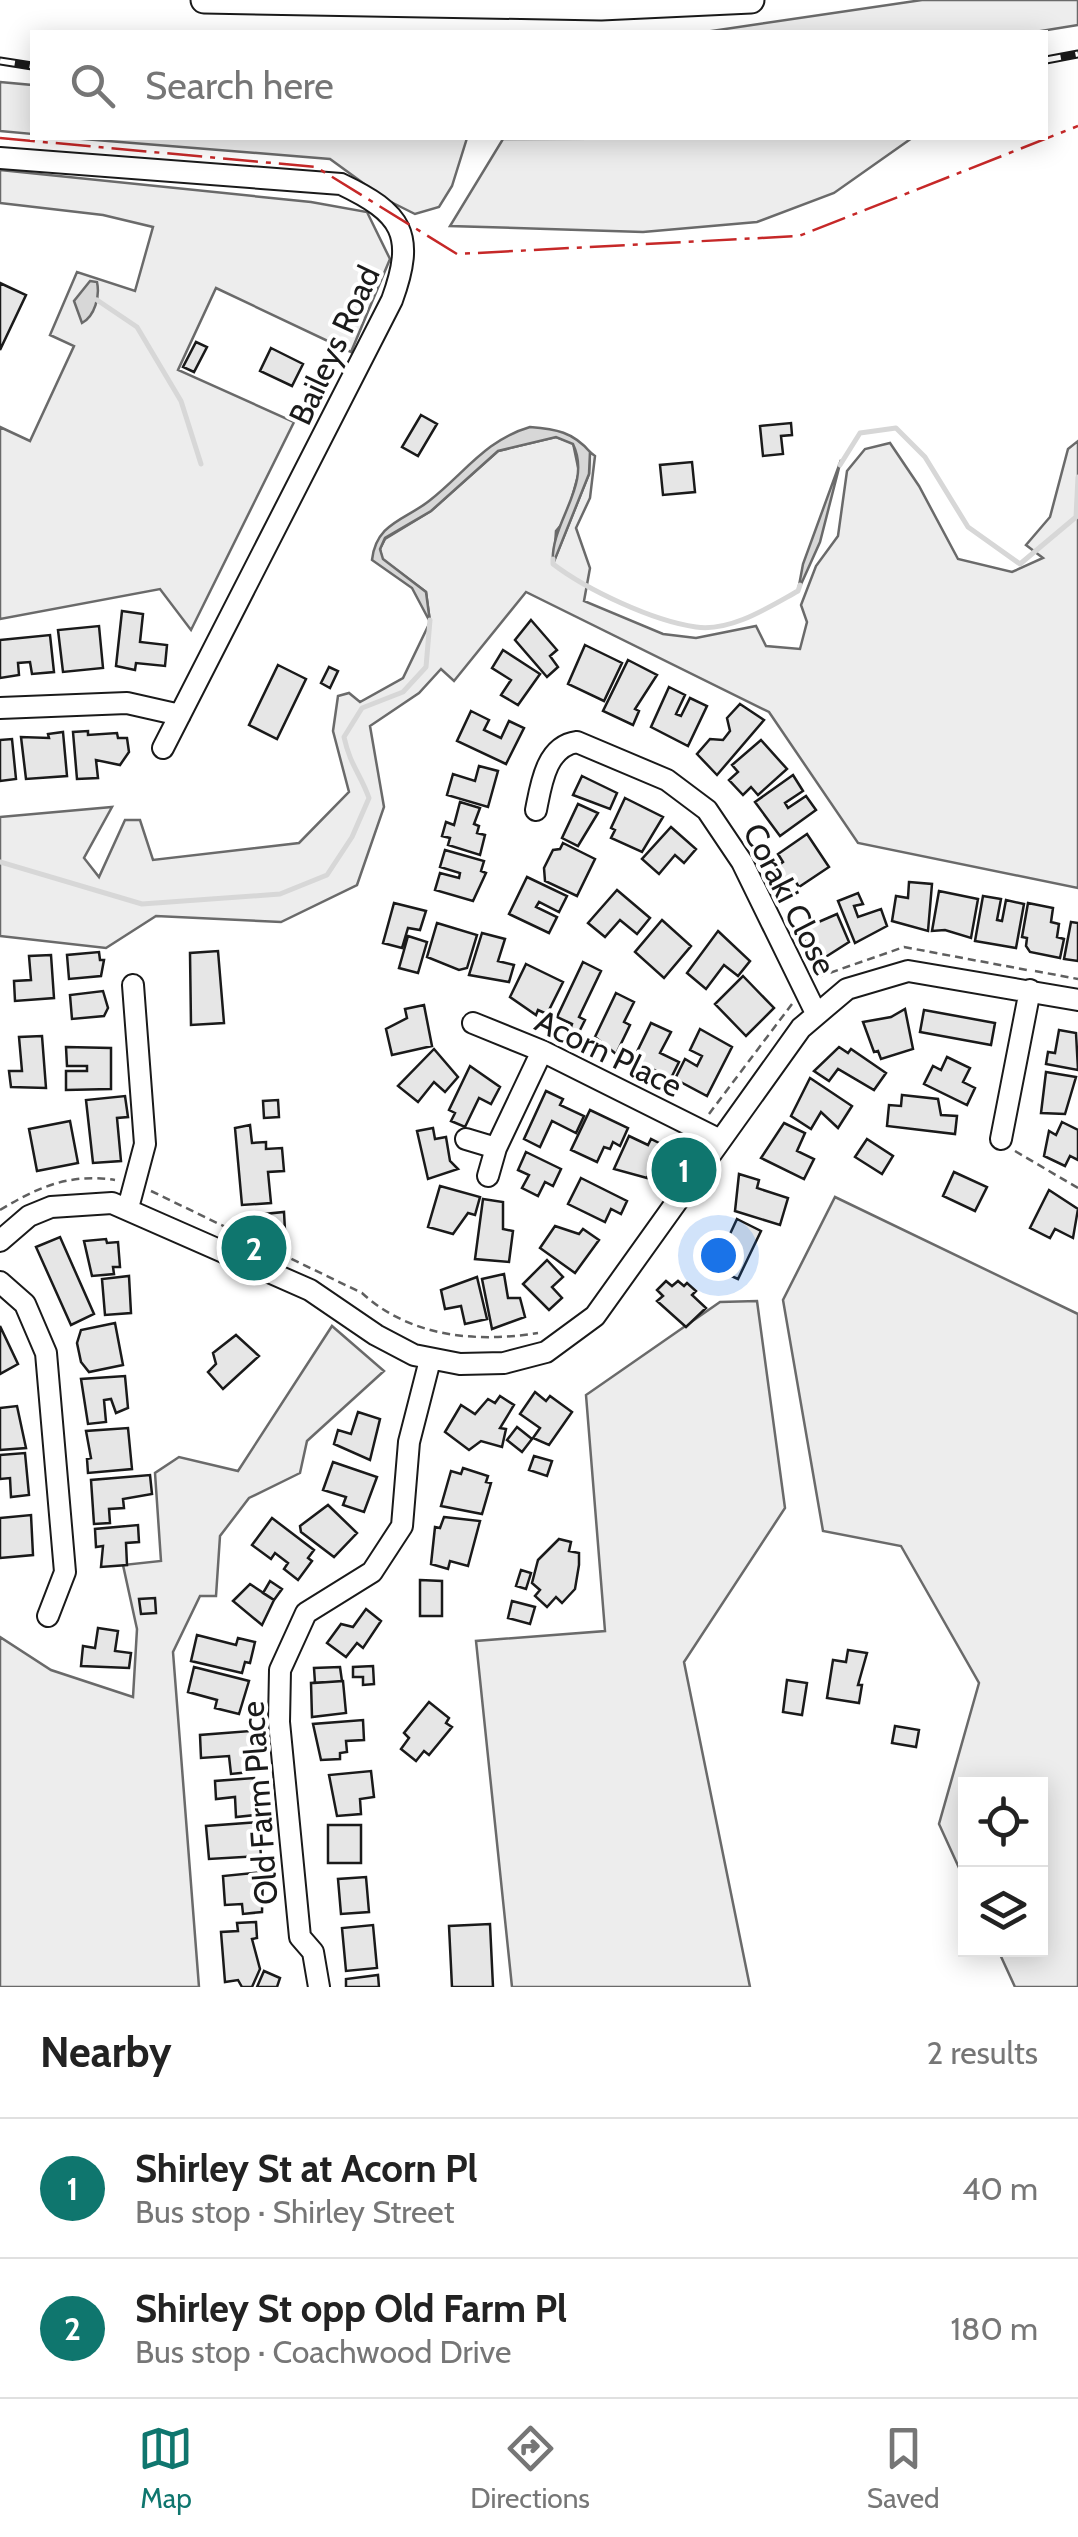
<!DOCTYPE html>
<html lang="en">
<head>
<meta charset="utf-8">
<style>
  :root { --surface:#fff; --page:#f2f2f2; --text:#222; --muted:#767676; --line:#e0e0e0; --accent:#0f766e }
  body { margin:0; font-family:Cabin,sans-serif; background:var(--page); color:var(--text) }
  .controls { position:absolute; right:30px; bottom:30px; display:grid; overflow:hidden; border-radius:0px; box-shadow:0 5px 25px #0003 }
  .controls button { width:90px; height:90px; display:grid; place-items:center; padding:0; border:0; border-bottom:2px solid var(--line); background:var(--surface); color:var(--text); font:50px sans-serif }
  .you { position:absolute; left:718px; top:1255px; width:35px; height:35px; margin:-25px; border:8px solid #fff; border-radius:50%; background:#1a73e8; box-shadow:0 0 0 15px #1a73e833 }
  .badge { display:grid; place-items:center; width:65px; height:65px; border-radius:50%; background:var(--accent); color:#fff; font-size:32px; font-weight:700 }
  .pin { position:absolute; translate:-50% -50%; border:5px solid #fff; box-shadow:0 2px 10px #0006 }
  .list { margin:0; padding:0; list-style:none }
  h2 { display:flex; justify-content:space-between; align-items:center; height:130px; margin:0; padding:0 40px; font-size:42px }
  h2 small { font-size:32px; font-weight:400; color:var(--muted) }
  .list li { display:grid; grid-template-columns:65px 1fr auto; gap:30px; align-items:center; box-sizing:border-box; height:140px; padding:0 40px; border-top:2px solid var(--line) }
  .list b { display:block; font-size:38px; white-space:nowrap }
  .list p { margin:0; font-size:32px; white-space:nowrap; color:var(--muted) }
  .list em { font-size:32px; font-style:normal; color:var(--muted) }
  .icon { flex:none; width:55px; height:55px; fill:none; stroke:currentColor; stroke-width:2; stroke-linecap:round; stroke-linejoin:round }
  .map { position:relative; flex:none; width:1078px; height:1987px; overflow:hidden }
  .search { position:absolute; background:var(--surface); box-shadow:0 5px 25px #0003; left:30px; right:30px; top:30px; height:110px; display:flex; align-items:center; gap:25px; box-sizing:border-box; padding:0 35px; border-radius:0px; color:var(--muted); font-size:38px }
  .sheet { height:410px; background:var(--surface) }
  nav { display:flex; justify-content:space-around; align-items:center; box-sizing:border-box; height:140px; border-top:2px solid var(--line); background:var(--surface); font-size:28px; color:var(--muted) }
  nav a { display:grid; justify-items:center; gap:5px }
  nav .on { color:var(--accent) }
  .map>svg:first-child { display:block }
  .built { fill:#ededed; stroke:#6a6a6a; stroke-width:2.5 }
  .water { fill:#d7d7d7; stroke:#6a6a6a; stroke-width:2.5 }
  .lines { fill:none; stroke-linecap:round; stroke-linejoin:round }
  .stream { stroke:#d7d7d7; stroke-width:5 }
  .building { fill:#e6e6e6; stroke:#1a1a1a; stroke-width:2.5 }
  .minor-casing { stroke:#1a1a1a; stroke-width:24 }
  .major-casing { stroke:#1a1a1a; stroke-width:29 }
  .path { stroke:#5f5f5f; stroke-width:2.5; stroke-dasharray:8 5; stroke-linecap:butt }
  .minor { stroke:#fff; stroke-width:20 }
  .major { stroke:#fff; stroke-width:25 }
  .rail-casing { stroke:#1a1a1a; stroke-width:9 }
  .rail { stroke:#fff; stroke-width:5; stroke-dasharray:15; stroke-linecap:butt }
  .power { stroke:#c62828; stroke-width:2.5; stroke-dasharray:35 8 5 8; stroke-linecap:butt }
  .labels { text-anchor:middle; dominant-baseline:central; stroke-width:8; stroke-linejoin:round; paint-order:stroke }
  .street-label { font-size:32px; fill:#1a1a1a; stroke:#fff }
</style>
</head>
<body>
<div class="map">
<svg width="1078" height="1987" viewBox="0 0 1078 1987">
  <rect width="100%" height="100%" fill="#fff"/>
  <!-- built -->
  <path class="built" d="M922 0H1078V25L1035 32H705Z
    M0 82 32 85V134L0 131Z
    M71 138H467L452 186 439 207 415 214 385 199 330 159Z
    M912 138 834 193 757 222 643 232 450 226 503 139Z
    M0 170 311 202 367 212 390 259 351 352 216 288 178 370 294 422 191 630 160 589 0 619V427L30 441 74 346 50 335 77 272 135 291 153 227 103 215 0 203Z
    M556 437 573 443 579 472 566 519 556 531 554 561 589 474 590 452 595 456 590 498 576 528 590 568 584 601 663 634 696 638 756 626 766 646 800 649 807 622 801 605 816 566 838 536 847 471 865 449 890 443 919 486 958 559 1012 572 1043 558 1026 545 1050 517 1068 449 1078 441V888L858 843 769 712 526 592 454 681 441 669 419 693 370 726 384 807 357 885 281 922 156 916 106 948 0 936V817L112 807 84 858 99 877 125 820H140L153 860 299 843 349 792 333 731 338 696 349 693 360 702 403 678 430 622 426 592 382 559 380 549 385 539 431 511 498 451Z
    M835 1197 1078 1314V1987H1015L998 1950H1040V1784H966L965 1881 939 1824 979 1683 901 1546 823 1531 783 1300Z
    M757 1301 785 1508 684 1662 750 1987H512L476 1641 605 1631 586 1395 720 1302Z
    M332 1326 384 1371 307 1441 300 1473 249 1498 220 1536 216 1596H200L173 1652 199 1987H0V1637L51 1670 133 1697 137 1629 123 1565 161 1561 155 1473 179 1457 238 1471Z"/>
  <!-- water -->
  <path class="water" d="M90 281 97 282C100 296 95 316 82 323L74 301Z
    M530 427C556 429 573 432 590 452L589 474 553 564C549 523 593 486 573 444L556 437 498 451 431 511 385 538 380 549 383 559 426 592 430 622 412 588 372 560C376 523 405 520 429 501 464 474 485 440 530 427Z
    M841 460 820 542 798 591 803 564Z"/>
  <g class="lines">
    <!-- stream -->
    <path class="stream" d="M97 300 137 327 181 401 201 464
      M840 465 860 433 896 428 925 457 968 527 1020 564 1076 517 1078 477
      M553 559V564C587 590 653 621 696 627 731 632 769 607 798 591L800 585
      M0 862 142 904 280 894 327 875 352 837 369 798C360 773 350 765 344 737L362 708 403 692 426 667 430 620"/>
  </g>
  <!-- building -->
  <path class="building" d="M0 283 26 295 0 350Z
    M196 342 207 347 194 372 183 367Z
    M271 348 303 364 292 386 260 371Z
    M421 415 437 424 418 456 402 447Z
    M791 423 792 435 781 436 783 454 763 456 760 426Z
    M692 462 695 492 663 495 660 465Z
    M122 611 143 614 140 642 167 645 165 666 136 663 135 670 116 666Z
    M531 620 557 650 550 656 558 667 547 677 515 640Z
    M99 626 103 668 63 672 58 630Z
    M50 635 54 672 32 674 30 662 18 663 19 675 0 678V640Z
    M585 645 622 663 604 701 568 684Z
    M503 650 540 674 518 705 501 695 511 680 492 668Z
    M628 660 657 675 635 709 639 711 633 725 603 711Z
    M278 665 306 679 277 739 249 725Z
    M329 667 338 671 330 688 321 683Z
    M669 687 685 695 676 714 681 716 690 698 707 706 688 746 651 727Z
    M740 704 764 720 717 775 697 754 710 739 723 740 730 731 727 718Z
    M471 711 489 720 484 730 501 738 509 721 524 728 506 764 457 741Z
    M88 731V735L117 733 118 738H127L129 752 120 765 96 760 98 778 77 779 73 732Z
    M63 732 67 776 26 779 21 737 49 738 48 734Z
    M12 739 16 779 0 781V740Z
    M761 740 787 769 758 795 751 787 743 795 729 780 738 772 732 765Z
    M479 766 498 771 488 807 447 795 453 774 475 781Z
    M793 775 803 791 785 803 788 808 806 796 816 810 780 836 755 802Z
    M582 776 617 793 610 809 573 795Z
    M625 798 663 817 642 852 611 838 615 830 611 828Z
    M460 802 480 808 474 824 479 826 477 833 485 835 480 855 448 845 450 838 442 836 446 822 454 825Z
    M578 804 598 813 578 846 562 838Z
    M671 827 696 849 684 863 675 855 659 874 642 859Z
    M807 834 829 867 799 887 794 879 789 883 778 866 783 862 778 854Z
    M563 843 595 859 577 896 545 881 544 868 553 850 560 849Z
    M445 850 484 861 481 871 486 873 473 901 435 890 440 873 459 878 460 873 440 867Z
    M527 877 567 896 559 912 539 902 536 907 557 917 549 933 509 914Z
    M909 882 932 884 928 931 892 921 896 896 908 898Z
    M617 890 650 918 637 934 620 920 605 937 588 923Z
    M939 891 978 899 971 938 945 930 932 931Z
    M858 893 863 904 854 906 858 917 881 909 887 926 855 943 838 901Z
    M983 896 1001 899 997 920 1002 921 1006 900 1024 904 1016 948 975 941Z
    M394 903 426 911 420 930 408 928 402 948 383 943Z
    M1028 903 1053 908 1051 922 1059 924 1057 937 1064 939 1060 958 1030 952 1026 946 1027 938 1022 937Z
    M837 914 849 942 824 958 822 954 812 959 800 930Z
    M662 920 691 946 664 978 635 952Z
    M1071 922 1078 923V961L1064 959Z
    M437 923 477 935 467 968 459 970 427 957Z
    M718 931 750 961 738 976 724 965 706 989 687 973Z
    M482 933 505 939 498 961 514 965 509 982 469 975Z
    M408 936 427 942 418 973 399 968Z
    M218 951 224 1023 191 1025 190 953Z
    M99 952 100 960H104L101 976 69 979 67 955Z
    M51 955 54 998 15 1001 14 981 31 980 29 956Z
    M583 962 601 971 579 1017 585 1020 578 1034 570 1030 572 1024 557 1017Z
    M526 964 563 982 547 1014 538 1010 536 1015 510 997Z
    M743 976 774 1008 746 1036 715 1004Z
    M103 991 108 1008 104 1016 72 1019 70 995Z
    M616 993 634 1002 624 1022 630 1025 616 1054 595 1037Z
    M424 1005 432 1046 392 1055 386 1029 407 1018 405 1009Z
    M905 1009 913 1049 881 1059 878 1051 874 1052 863 1022 891 1017Z
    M924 1010 995 1023 991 1045 920 1032Z
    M651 1023 671 1032 660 1053 679 1062 671 1078 633 1060Z
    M700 1029 732 1047 707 1096 675 1079 685 1059 697 1066 702 1056 690 1050Z
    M1059 1030 1076 1033 1078 1070 1046 1064 1048 1052 1055 1053Z
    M42 1036 46 1088 11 1087 9 1071H22L19 1037Z
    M66 1047 111 1048V1089L66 1090V1071H87V1066H67Z
    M839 1047 848 1053 851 1049 886 1073 874 1090 838 1069 829 1081 814 1071Z
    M434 1049 458 1077 445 1092 434 1082 418 1102 398 1086Z
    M947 1057 970 1068 963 1082 975 1088 967 1105 924 1084 933 1066 941 1070Z
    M470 1066 500 1087 491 1104 479 1098 465 1127 451 1121 455 1113 449 1110Z
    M1046 1072 1076 1077 1065 1114 1041 1113Z
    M810 1078 852 1106 838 1128 821 1112 811 1129 791 1116Z
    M546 1091 563 1099 560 1105 584 1116 576 1133 552 1121 540 1147 524 1139Z
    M902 1095 938 1099 941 1115 957 1116 955 1134 887 1126 889 1105 901 1106Z
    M125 1096 128 1117 117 1118 121 1161 93 1163 86 1100Z
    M278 1100 279 1117 264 1118 263 1101Z
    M590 1110 628 1128 620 1146 613 1142 610 1149 604 1147 597 1162 571 1150Z
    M70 1121 78 1163 37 1171 29 1129Z
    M1062 1122 1078 1130V1160L1070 1156 1065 1166 1044 1156 1049 1131 1056 1135Z
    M784 1123 805 1133 797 1151 814 1159 804 1179 761 1158Z
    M250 1125 252 1143 266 1142V1149L282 1148 284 1171 268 1172 271 1203 242 1205 235 1128Z
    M433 1128 435 1139 446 1137 450 1161 458 1169 428 1179 417 1131Z
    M629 1136 648 1145 651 1139 663 1145 647 1178 614 1169Z
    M867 1139 893 1156 882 1174 855 1157Z
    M526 1152 561 1169 553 1186 545 1182 538 1196 522 1188 529 1175 518 1170Z
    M954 1172 987 1187 975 1211 943 1196Z
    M739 1174 759 1180 757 1188 788 1198 780 1225 735 1211Z
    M581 1178 627 1201 621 1214 611 1209 605 1222 568 1204Z
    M440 1186 480 1197 475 1215 468 1213 453 1234 428 1227Z
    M1049 1190 1078 1209 1073 1238 1055 1229 1050 1238 1030 1228Z
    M483 1199 503 1202V1229L513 1231 509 1262 475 1259Z
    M284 1212 285 1231 257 1234 255 1215Z
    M737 1219 761 1231 738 1279 707 1265 717 1243 724 1247Z
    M555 1226 579 1234 583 1229 599 1240 575 1273 540 1248Z
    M60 1237 94 1314 71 1325 36 1247Z
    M106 1239 107 1243 118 1242 120 1267H113L114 1274 92 1276 84 1241Z
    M547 1260 563 1277 552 1287 562 1298 549 1310 523 1284Z
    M504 1274 508 1298H520L525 1317 492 1329 482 1279Z
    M129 1276 131 1313 105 1315 102 1279Z
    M477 1277 487 1319 465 1324 461 1306 445 1309 441 1290Z
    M666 1281 672 1286 678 1281 684 1286 687 1283 696 1291 692 1295 706 1308 686 1327 657 1301 663 1296 657 1290Z
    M115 1323 123 1365 89 1372 81 1362 77 1343 81 1330Z
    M0 1326 18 1364 0 1374Z
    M236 1335 259 1356 223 1389 208 1372 216 1364 213 1353Z
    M125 1376 128 1408 116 1413 111 1399 104 1400 106 1422 88 1424 81 1379Z
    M535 1392 546 1401 550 1396 572 1412 549 1445 533 1438 540 1428 520 1414Z
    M500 1396 514 1405 500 1428 506 1429 502 1447 481 1441 469 1450 445 1432 461 1405 475 1414 488 1399 495 1403Z
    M17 1406 26 1448 0 1450V1408Z
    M358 1412 380 1419 370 1460 334 1444 338 1430 351 1434Z
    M517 1427 532 1439 522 1452 507 1440Z
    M128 1428 132 1469 88 1473 87 1459 91 1458 86 1431Z
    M25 1453 29 1495 11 1497 10 1478 0 1479V1455Z
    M534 1456 552 1461 547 1476 529 1470Z
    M333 1462 377 1477 364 1512 343 1505 346 1497 323 1490Z
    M463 1468 488 1476 486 1482 491 1483 482 1514 441 1506 451 1471 461 1474Z
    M150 1475 152 1494 123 1499 124 1508 109 1509 110 1523 94 1524 91 1480Z
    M328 1505 357 1533 334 1557 301 1532 300 1526Z
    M31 1515 33 1555 0 1558V1518Z
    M444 1517 480 1521 468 1566 450 1561 448 1569 431 1564 435 1527 440 1528Z
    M272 1518 314 1550 308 1558 312 1561 298 1580 284 1569 288 1563 275 1553 271 1559 252 1545Z
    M138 1525 139 1542 126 1543 127 1565 101 1567 103 1546 96 1547 95 1529Z
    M559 1539 571 1542 569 1551 579 1553V1565L575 1589 562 1603 556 1597 547 1607 535 1596 540 1590 532 1583 538 1560Z
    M521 1570 531 1573 526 1589 516 1586Z
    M420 1580 442 1581V1616H420Z
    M270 1581 282 1589 274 1600 263 1593Z
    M250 1584 274 1600 262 1625 233 1601Z
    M155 1598 156 1613 141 1614 139 1599Z
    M512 1601 535 1607 530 1624 508 1618Z
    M366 1609 381 1621 363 1648 357 1643 346 1657 327 1643 341 1624 353 1627Z
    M98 1628 118 1631 115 1651 131 1653 129 1668 81 1666 83 1646 95 1648Z
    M197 1635 236 1645 238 1638 255 1642 250 1663 245 1662 242 1673 191 1661Z
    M848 1650 867 1653 858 1685H862L859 1703 827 1698 833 1660 846 1662Z
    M373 1666 374 1684 363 1685V1677H353V1667Z
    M194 1667 249 1681 239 1714 215 1708 217 1700 188 1692Z
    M340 1667 342 1681 315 1683 314 1668Z
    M787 1680 807 1683 802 1715 783 1712Z
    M343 1681 346 1713 312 1717 311 1683Z
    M429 1702 449 1718 446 1723 452 1727 429 1755 424 1751 416 1761 401 1749 409 1738 404 1733Z
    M363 1720 364 1740 346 1741 347 1752 340 1753V1759L321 1760 313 1724Z
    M895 1726 919 1730 916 1747 892 1743Z
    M250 1731V1772L231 1774 229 1756 201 1758 200 1735Z
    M371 1771 374 1797 360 1799 361 1814 337 1816 329 1775Z
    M254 1778 255 1815 236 1817 235 1797 216 1799 215 1781Z
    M258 1822 261 1856 209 1859 206 1826Z
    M328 1825H361V1863H328Z
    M263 1872 262 1912 243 1914 242 1904 225 1905 223 1876Z
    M366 1877 369 1912 341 1914 338 1879Z
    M256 1922 257 1938 252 1939 260 1969 252 1987H242L238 1980 225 1982 221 1932 238 1931 237 1923Z
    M490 1924 493 1987H452L449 1926Z
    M373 1925 377 1968 346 1971 342 1928Z
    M264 1971 280 1978 277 1987H257Z
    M378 1975 379 1987H346V1979Z"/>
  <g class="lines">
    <!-- minor casing -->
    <g class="minor-casing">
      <path id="minor" d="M0 158 341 184C402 213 416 234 392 300L163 748
        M0 708 127 703 180 715
        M536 810C541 785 546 746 577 742L667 780 707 810 742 862 815 1011
        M473 1023 542 1051 718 1139
        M466 1139 496 1148
        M1001 1139 1030 990
        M488 1176 496 1148 542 1051
        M128 1208 145 1144 133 985
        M0 1241 29 1216 51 1207 112 1203 310 1290 376 1335 414 1355 460 1364 504 1363 546 1352 595 1316 801 1028 847 989 908 971 1078 1000
        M0 1282 25 1304 46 1353 65 1572 48 1616
        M319 1987 313 1952 300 1937 279 1722 280 1670 306 1613 372 1572 402 1526 409 1442 430 1360"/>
    </g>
    <!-- major casing -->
    <g class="major-casing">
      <path id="major" d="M204 0 601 7 751 0"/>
    </g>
    <!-- path -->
    <path class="path" d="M1035 971 1078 979
      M818 977 904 947 1027 970
      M709 1114 792 1004
      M1015 1151 1078 1188
      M151 1191 362 1293C410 1337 476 1343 538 1333
      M0 1210C38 1187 70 1173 115 1180"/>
    <!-- minor -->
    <use href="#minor" class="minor"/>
    <!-- major -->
    <use href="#major" class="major"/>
    <!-- rail casing -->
    <g class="rail-casing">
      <path id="rail" d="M1046 60 1078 54
        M0 61 32 66"/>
    </g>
    <!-- rail -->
    <use href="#rail" class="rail"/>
    <!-- power -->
    <path class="power" d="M0 138 316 167 457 254 799 236 1078 126"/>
  </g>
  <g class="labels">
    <!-- street labels -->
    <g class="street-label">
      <text transform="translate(334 345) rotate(-65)">Baileys Road</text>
      <text transform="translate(790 899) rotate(63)">Coraki Close</text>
      <text transform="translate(609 1053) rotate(26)">Acorn Place</text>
      <text transform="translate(259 1803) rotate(-94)">Old Farm Place</text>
    </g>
  </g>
</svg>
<div class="controls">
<button><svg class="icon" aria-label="locate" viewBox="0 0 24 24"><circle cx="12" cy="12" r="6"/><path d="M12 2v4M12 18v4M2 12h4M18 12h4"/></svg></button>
<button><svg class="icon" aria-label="layers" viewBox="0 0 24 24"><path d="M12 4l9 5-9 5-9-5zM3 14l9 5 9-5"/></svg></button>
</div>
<div class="you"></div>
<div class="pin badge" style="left:684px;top:1170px">1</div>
<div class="pin badge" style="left:254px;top:1248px">2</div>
<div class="search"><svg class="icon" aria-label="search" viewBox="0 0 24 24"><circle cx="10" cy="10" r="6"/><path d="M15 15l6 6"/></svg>Search here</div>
</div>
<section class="sheet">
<h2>Nearby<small>2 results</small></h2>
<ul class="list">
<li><span class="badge">1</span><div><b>Shirley St at Acorn Pl</b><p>Bus stop · Shirley Street</p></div><em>40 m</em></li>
<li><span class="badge">2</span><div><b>Shirley St opp Old Farm Pl</b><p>Bus stop · Coachwood Drive</p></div><em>180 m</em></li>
</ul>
</section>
<nav>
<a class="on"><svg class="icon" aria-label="map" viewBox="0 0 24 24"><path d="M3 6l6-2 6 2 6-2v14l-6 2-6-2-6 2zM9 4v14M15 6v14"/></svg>Map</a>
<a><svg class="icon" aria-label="directions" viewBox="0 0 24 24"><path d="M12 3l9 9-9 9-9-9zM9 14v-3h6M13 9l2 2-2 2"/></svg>Directions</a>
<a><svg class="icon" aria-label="saved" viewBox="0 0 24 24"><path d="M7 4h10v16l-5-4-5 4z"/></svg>Saved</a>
</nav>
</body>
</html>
